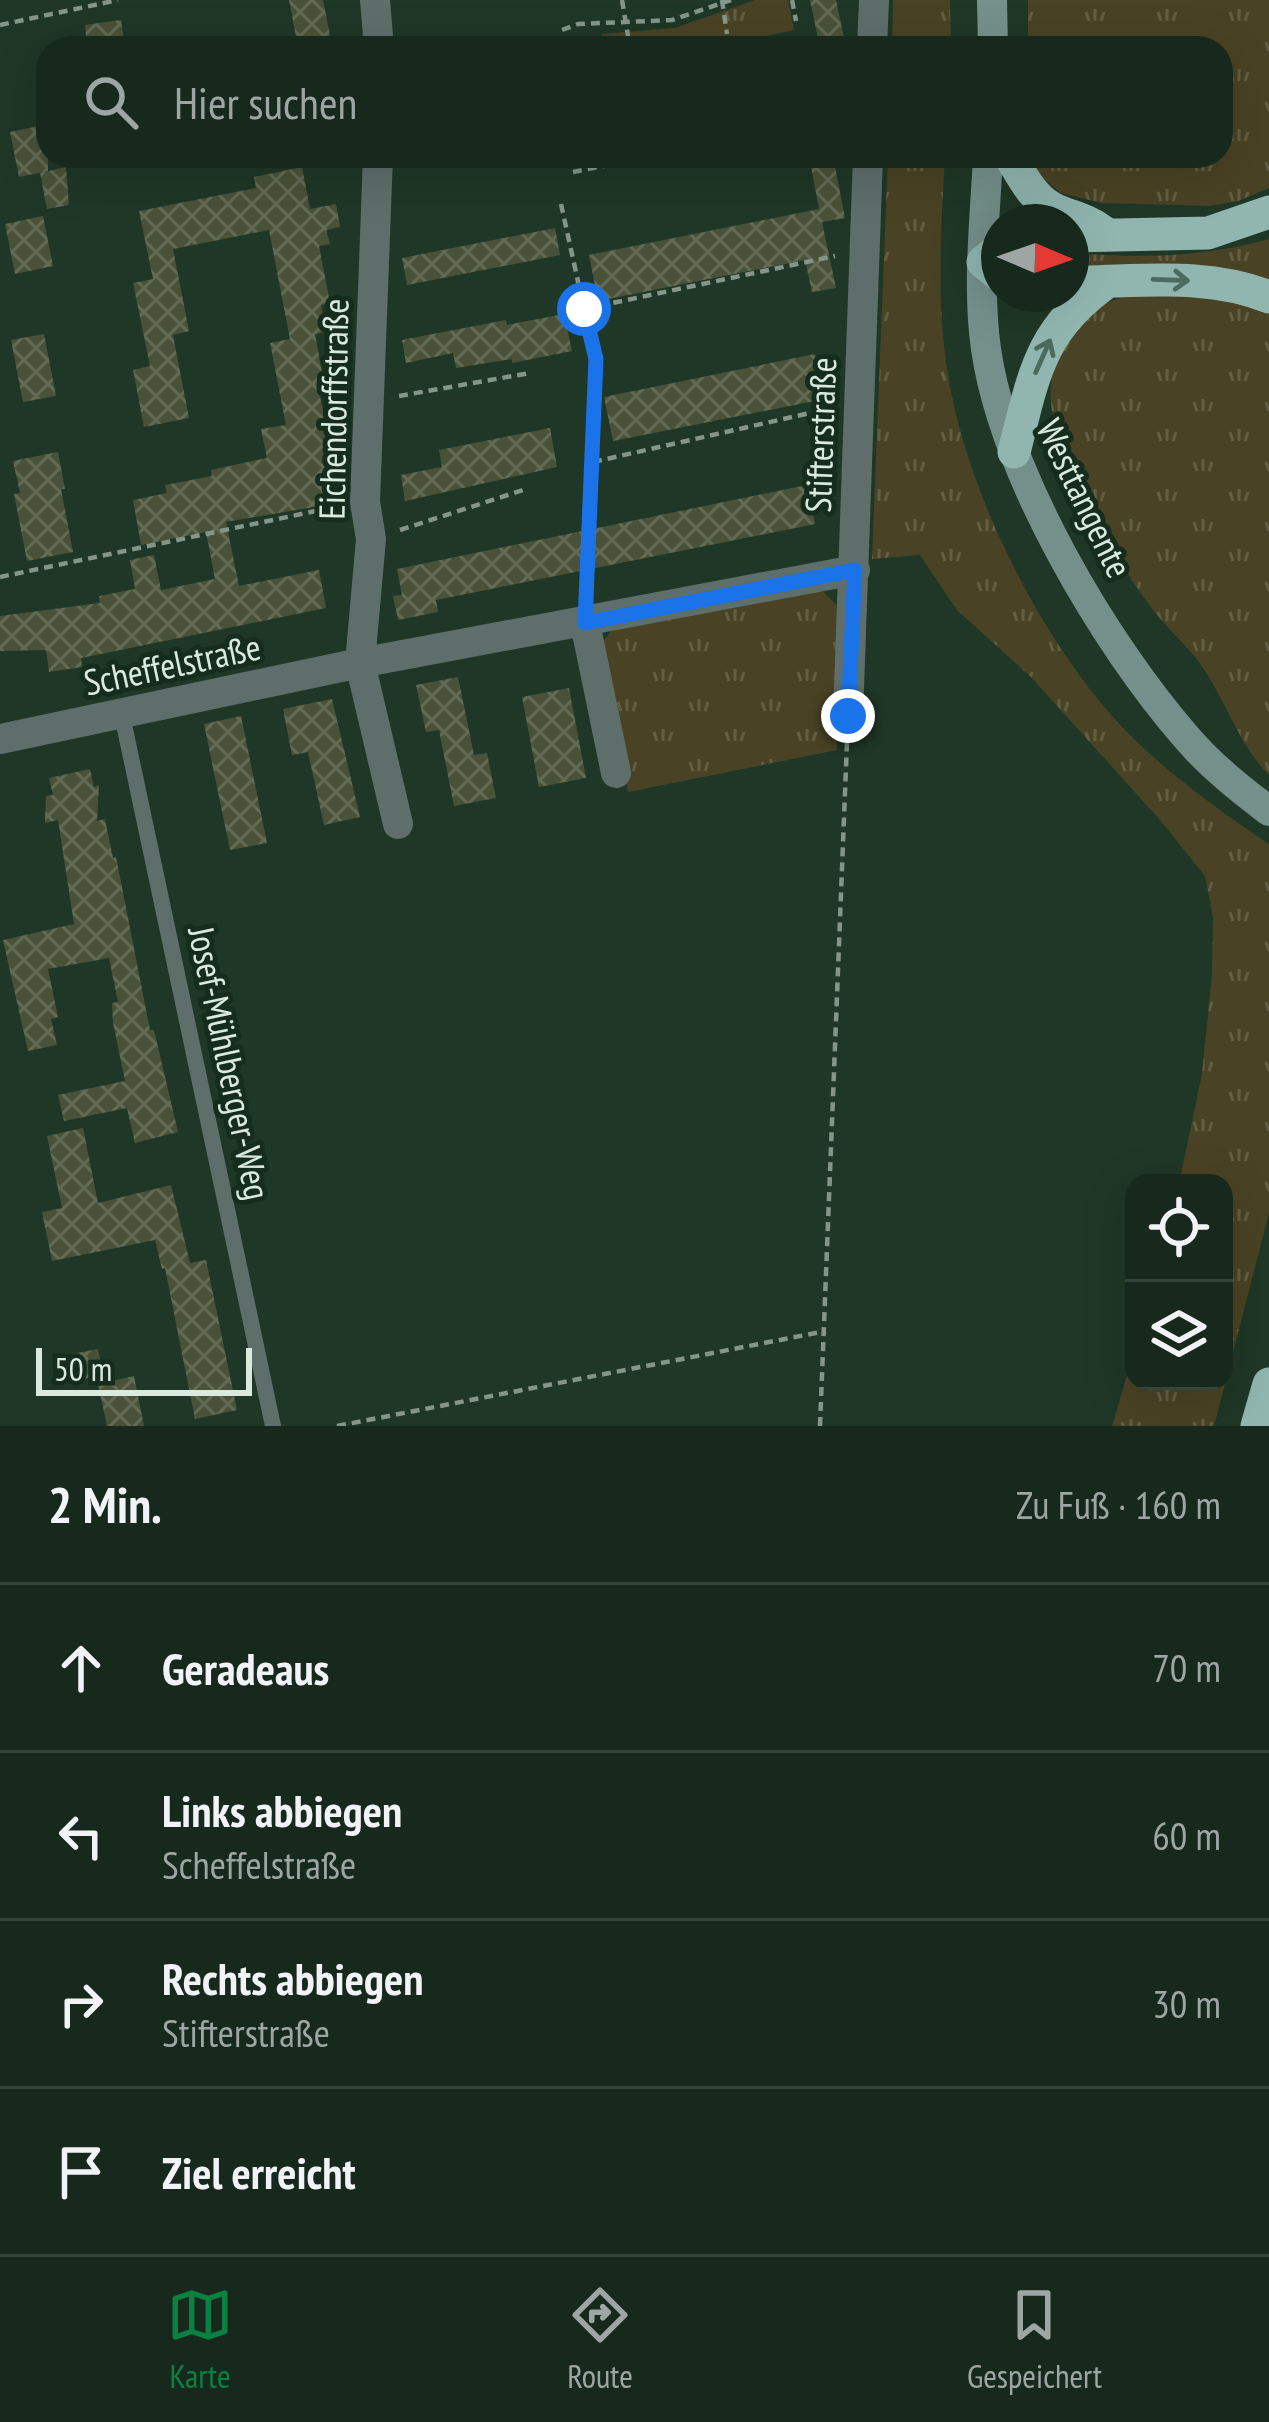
<!DOCTYPE html>
<html lang="de">
<head>
<meta charset="utf-8">
<style>
  :root { --surface:#17291d; --page:#24352a; --text:#f1f3f6; --muted:#9ea6a4; --line:#36453b; --accent:#0b8043 }
  body { margin:0; font-family:"PT Sans Narrow",sans-serif; background:var(--page); color:var(--text) }
  .controls { position:absolute; right:36px; bottom:36px; display:grid; overflow:hidden; border-radius:24px; box-shadow:0 12px 48px #0002 }
  .controls button { width:108px; height:108px; display:grid; place-items:center; padding:0; border:0; border-bottom:3px solid var(--line); background:var(--surface); color:var(--text); font:60px sans-serif }
  .compass { position:absolute; left:981px; top:204px; width:108px; height:108px; border-radius:50%; background:var(--surface); box-shadow:0 12px 48px #0002; rotate:92deg }
  .scale { position:absolute; left:36px; bottom:30px; width:216px; box-sizing:border-box; padding-left:12px; border:6px solid #dbeadf; border-top:0; font-size:33px; line-height:42px; white-space:nowrap; color:#dbeadf; -webkit-text-stroke:9px #152d1d; paint-order:stroke }
  .stop { position:absolute; width:36px; height:36px; margin:-27px; border:9px solid #1a73e8; border-radius:50%; background:#fff }
  .stop.end { background:#1a73e8; border-color:#fff; box-shadow:0 3px 12px #0008 }
  .list { margin:0; padding:0; list-style:none }
  h2 { display:flex; justify-content:space-between; align-items:center; height:156px; margin:0; padding:0 48px; font-size:51px }
  h2 small { font-size:39px; font-weight:400; color:var(--muted) }
  .list li { display:grid; grid-template-columns:78px 1fr auto; gap:36px; align-items:center; box-sizing:border-box; height:168px; padding:0 48px; border-top:3px solid var(--line) }
  .list b { display:block; font-size:45px; white-space:nowrap }
  .list p { margin:0; font-size:39px; white-space:nowrap; color:var(--muted) }
  .list em { font-size:39px; font-style:normal; color:var(--muted) }
  .icon { flex:none; width:66px; height:66px; fill:none; stroke:currentColor; stroke-width:2; stroke-linecap:round; stroke-linejoin:round }
  .map { position:relative; flex:none; width:1269px; height:1426px; overflow:hidden }
  .search { position:absolute; background:var(--surface); box-shadow:0 12px 48px #0002; left:36px; right:36px; top:36px; height:132px; display:flex; align-items:center; gap:30px; box-sizing:border-box; padding:0 42px; border-radius:36px; color:var(--muted); font-size:45px }
  .sheet { height:828px; background:var(--surface) }
  nav { display:flex; justify-content:space-around; align-items:center; box-sizing:border-box; height:168px; border-top:3px solid var(--line); background:var(--surface); font-size:33px; color:var(--muted) }
  nav a { display:grid; justify-items:center; gap:6px }
  nav .on { color:var(--accent) }
  .map>svg:first-child { display:block }
  .grass { fill:url(#grass-tufts) }
  .building { fill:url(#building-cross-hatch) }
  .lines { fill:none; stroke-linecap:round; stroke-linejoin:round }
  .path { stroke:#839689; stroke-width:4.5; stroke-dasharray:9 6; stroke-linecap:butt }
  .service { stroke:#5d6e6b; stroke-width:16 }
  .minor { stroke:#5d6e6b; stroke-width:30 }
  .secondary { stroke:#75908b; stroke-width:30 }
  .trunk { stroke:#90b6af; stroke-width:33 }
  .oneway { stroke:#4c6b5f }
  .route { stroke:#1a73e8; stroke-width:15 }
  .labels { text-anchor:middle; dominant-baseline:central; stroke-width:10; stroke-linejoin:round; paint-order:stroke }
  .street-label { font-size:36px; fill:#dbeadf; stroke:#152d1d }
</style>
</head>
<body>
<div class="map">
<svg width="1269" height="1426" viewBox="0 0 1269 1426">
  <defs>
    <pattern id="grass-tufts" width="24" height="20" patternUnits="userSpaceOnUse" patternTransform="scale(3)"><rect width="24" height="20" fill="#494224"/><path d="M3 7l-1-3M5 7V3M7 7l1-3M15 17l-1-3M17 17v-4M19 17l1-3" fill="none" stroke="#635d43"/></pattern>
    <pattern id="building-cross-hatch" width="8" height="8" patternUnits="userSpaceOnUse" patternTransform="scale(3)"><rect width="8" height="8" fill="#495238"/><path d="M0 0l8 8M0 8l8-8" fill="none" stroke="#636b54"/></pattern>
  </defs>
  <rect width="100%" height="100%" fill="#1f3727"/>
  <!-- grass -->
  <path class="grass" d="M755 0H788L794 30 712 48H603L602 34 675 28Z
    M893 0H950L951 48H892Z
    M1028 0H1269V188L1238 201 1210 206 1101 203 1061 193 1036 173 1033 156H1221V48H1028Z
    M888 156H945C941 228 936 303 948 375 967 495 1046 652 1132 737 1174 778 1221 812 1269 844V1213L1214 1426H1112L1134 1352V1381H1224V1183H1179L1202 1074 1212 974 1213 917 1205 876 1160 820 1031 677 957 610 920 555 872 559Z
    M1269 239V288L1152 269 1071 271V253C1140 258 1202 258 1269 239Z
    M1142 293 1253 302 1269 314V775C1237 743 1224 694 1196 658 1180 639 1161 622 1147 602 1114 555 1056 460 1051 403 1047 364 1071 321 1106 303 1116 298 1131 296 1142 293Z
    M819 588 841 609 837 750 628 792 600 646 611 631Z"/>
  <!-- building -->
  <path class="building" d="M289 0H323L331 40 298 47Z
    M810 0H836L846 48H820Z
    M121 20 125 48H87L85 25Z
    M48 124V171L19 177 10 132Z
    M809 156H833L845 218 822 222 836 288 812 292 805 260 598 301 589 255 819 209Z
    M66 167 69 205 47 209 40 173Z
    M302 167 310 209 336 204 340 227 326 230 330 244 319 246 330 303 321 305 326 332 315 334 325 389 319 391 329 441 325 442 337 503 226 522 239 586 319 570 326 608 81 658 82 667 49 672 46 650 0 651V616L100 603 99 596 135 589 130 560 154 555 161 590 215 579 206 532 141 545 133 500 167 493 165 485 212 476 211 470 267 458 261 429 286 425 270 343 290 339 269 230 173 249 189 331 173 335 189 418 144 427 133 370 150 366 133 283 153 279 139 211 256 188 254 177Z
    M43 216 53 266 15 274 5 224Z
    M555 228 560 255 407 285 402 258Z
    M564 314 572 351 512 363V359L456 368 453 353 406 363 402 340 506 320 507 325Z
    M44 334 56 396 23 402 11 340Z
    M815 354 825 399 613 441 604 397Z
    M550 428 557 467 405 501 401 475 442 467 439 450Z
    M58 452 65 489H61L73 552 27 561 14 494 20 493 13 461Z
    M828 463 835 498 811 503 815 524 436 600 438 612 398 620 393 596 402 595 397 569 807 485 804 467Z
    M458 677 474 755 487 753 496 798 454 806 439 730 426 732 416 685Z
    M569 688 586 778 539 787 522 697Z
    M332 699 360 817 324 825 308 752 292 755 283 709Z
    M241 716 267 843 230 850 204 724Z
    M90 769 94 787 99 785 97 821 105 819 113 858 116 857 150 1030H154L178 1132 135 1143 127 1108 64 1121 58 1095 125 1081 113 1023 112 1003 118 1002 109 958 48 969 58 1017 51 1019 57 1045 28 1051 3 940 74 924 58 820 45 823 46 796 53 795 49 778Z
    M83 1128 98 1203 171 1185 190 1263 206 1260 237 1410 195 1419 165 1268 162 1269 155 1240 52 1261 42 1212 62 1208 47 1136Z
    M98 1349 103 1375 78 1380 72 1354Z
    M134 1376 144 1426H107L98 1384Z"/>
  <g class="lines">
    <!-- path -->
    <path class="path" d="M622 0 630 48
      M722 0 727 34
      M792 0 796 21
      M0 25 118 0
      M562 30 578 24 672 20 731 0
      M573 172 654 156
      M561 204 595 359 587 590
      M584 309 835 256
      M399 396 530 373
      M593 462 832 408
      M400 530 523 490
      M0 577 335 507
      M337 1426 826 1331
      M820 1426 847 742"/>
    <!-- service -->
    <path class="service" d="M122 715 273 1426"/>
    <!-- minor -->
    <path class="minor" d="M375 0 379 48
      M872 48 874 0
      M378 156 365 502 371 539 360 663 398 824
      M585 623 616 773
      M848 716 868 156
      M0 739 360 663 855 570"/>
    <!-- secondary -->
    <path class="secondary" d="M992 0 993 48
      M988 156C985 219 977 286 986 349 1004 474 1104 643 1187 738 1211 766 1240 789 1269 811"/>
    <!-- trunk -->
    <path class="trunk" d="M1010 156C1022 176 1034 201 1056 210 1074 218 1086 219 1102 231
      M1071 236 1208 233 1269 212
      M999 249 983 262 999 275
      M1085 282C1146 281 1210 273 1269 297
      M1014 452C1034 375 1039 330 1107 282
      M1257 1426 1269 1384"/>
  </g>
  <!-- one-way arrows -->
  <defs><path id="oneway-shaft" d="M-6 0H5M1.5-3L5.5 0L1.5 3" fill="none" stroke-width="1.6" stroke-linecap="round" stroke-linejoin="round" transform="scale(3)"/></defs>
  <g class="oneway">
    <use href="#oneway-shaft" transform="translate(1171 280) rotate(2)"/>
    <use href="#oneway-shaft" transform="translate(1043 356) rotate(-66)"/>
  </g>
  <g class="lines">
    <!-- route -->
    <path class="route" d="M584 309 596 359 585 623 855 570 848 716"/>
  </g>
  <g class="labels">
    <!-- street labels -->
    <g class="street-label">
      <text transform="translate(333 409) rotate(-89)">Eichendorffstraße</text>
      <text transform="translate(820 435) rotate(-88)">Stifterstraße</text>
      <text transform="translate(1085 498) rotate(64)">Westtangente</text>
      <text transform="translate(172 664) rotate(-12)">Scheffelstraße</text>
      <text transform="translate(230 1063) rotate(78)">Josef-Mühlberger-Weg</text>
    </g>
  </g>
</svg>
<div class="controls">
<button><svg class="icon" aria-label="locate" viewBox="0 0 24 24"><circle cx="12" cy="12" r="6"/><path d="M12 2v4M12 18v4M2 12h4M18 12h4"/></svg></button>
<button><svg class="icon" aria-label="layers" viewBox="0 0 24 24"><path d="M12 4l9 5-9 5-9-5zM3 14l9 5 9-5"/></svg></button>
</div>
<svg class="compass" viewBox="-18 -18 36 36"><path d="M0-13l5 13h-10z" fill="#e53935"/><path d="M0 13l5-13h-10z" fill="#9ea6a4"/></svg>
<div class="scale">50 m</div>
<div class="stop" style="left:584px;top:309px"></div>
<div class="stop end" style="left:848px;top:716px"></div>
<div class="search"><svg class="icon" aria-label="search" viewBox="0 0 24 24"><circle cx="10" cy="10" r="6"/><path d="M15 15l6 6"/></svg>Hier suchen</div>
</div>
<section class="sheet">
<h2>2 Min.<small>Zu Fuß · 160 m</small></h2>
<ul class="list">
<li><svg class="icon" aria-label="ahead" viewBox="0 0 24 24"><path d="M12 20V5M6 11l6-6 6 6"/></svg><div><b>Geradeaus</b></div><em>70 m</em></li>
<li><svg class="icon" aria-label="left" viewBox="0 0 24 24"><path d="M17 20v-9H6M10 6l-5 5 5 5"/></svg><div><b>Links abbiegen</b><p>Scheffelstraße</p></div><em>60 m</em></li>
<li><svg class="icon" aria-label="right" viewBox="0 0 24 24"><path d="M7 20v-9h11M14 6l5 5-5 5"/></svg><div><b>Rechts abbiegen</b><p>Stifterstraße</p></div><em>30 m</em></li>
<li><svg class="icon" aria-label="arrive" viewBox="0 0 24 24"><path d="M6 21V4h12l-3 4 3 4H6"/></svg><div><b>Ziel erreicht</b></div></li>
</ul>
</section>
<nav>
<a class="on"><svg class="icon" aria-label="map" viewBox="0 0 24 24"><path d="M3 6l6-2 6 2 6-2v14l-6 2-6-2-6 2zM9 4v14M15 6v14"/></svg>Karte</a>
<a><svg class="icon" aria-label="directions" viewBox="0 0 24 24"><path d="M12 3l9 9-9 9-9-9zM9 14v-3h6M13 9l2 2-2 2"/></svg>Route</a>
<a><svg class="icon" aria-label="saved" viewBox="0 0 24 24"><path d="M7 4h10v16l-5-4-5 4z"/></svg>Gespeichert</a>
</nav>
</body>
</html>
